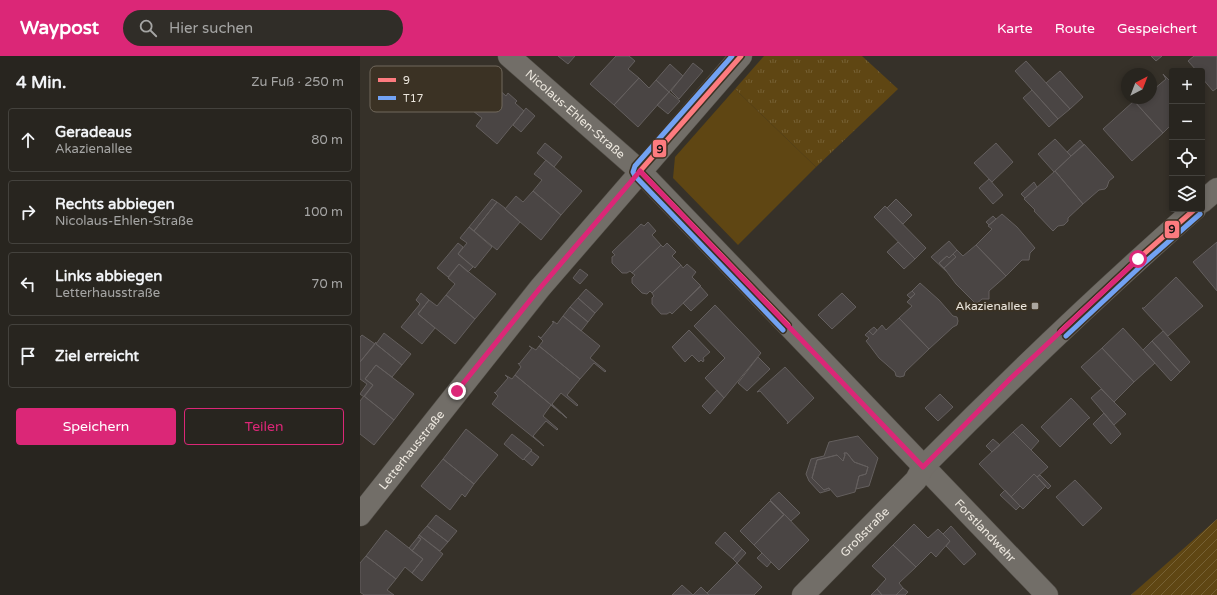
<!DOCTYPE html>
<html lang="de">
<head>
<meta charset="utf-8">
<style>
  :root { --surface:#28251f; --page:#302d28; --text:#f1f3f6; --muted:#a5a5a4; --line:#44423d; --accent:#db2777 }
  body { margin:0; font-family:"Varela Round",sans-serif; background:var(--page); color:var(--text) }
  .controls { position:absolute; right:12px; top:12px; display:grid; overflow:hidden; border-radius:4px; box-shadow:0 2px 6px #0003 }
  .controls button { width:36px; height:36px; display:grid; place-items:center; padding:0; border:0; border-bottom:1px solid var(--line); background:var(--surface); color:var(--text); font:20px sans-serif }
  .compass { position:absolute; left:761px; top:12px; width:36px; height:36px; border-radius:50%; background:var(--surface); box-shadow:0 2px 6px #0003; rotate:42deg }
  .stop { position:absolute; width:12px; height:12px; margin:-9px; border:3px solid #db2777; border-radius:50%; background:#fff }
  .stop.end { background:#db2777; border-color:#fff; box-shadow:0 1px 4px #0008 }
  .list { margin:0; padding:0; list-style:none }
  h2 { display:flex; justify-content:space-between; align-items:center; height:52px; margin:0; padding:0 16px; font-size:17px }
  h2 small { font-size:13px; font-weight:400; color:var(--muted) }
  .list li { display:grid; grid-template-columns:26px 1fr auto; gap:12px; align-items:center; box-sizing:border-box; height:64px; margin:0 8px 8px; padding:0 8px; border:1px solid var(--line); border-radius:4px }
  .list b { display:block; font-size:15px; white-space:nowrap }
  .list p { margin:0; font-size:13px; white-space:nowrap; color:var(--muted) }
  .list em { font-size:13px; font-style:normal; color:var(--muted) }
  .actions { display:flex; gap:8px; padding:12px 16px }
  .actions a { flex:1; padding:9px 0; border:1px solid var(--accent); border-radius:4px; text-align:center; font-size:14px; color:var(--accent) }
  .actions .main { background:var(--accent); color:#fff }
  .icon { flex:none; width:22px; height:22px; fill:none; stroke:currentColor; stroke-width:2; stroke-linecap:round; stroke-linejoin:round }
  .map { position:relative; flex:none; width:857px; height:539px; overflow:hidden }
  header { display:flex; align-items:center; gap:24px; box-sizing:border-box; height:56px; padding:0 20px; background:var(--accent); color:#fff }
  header strong { font-size:19px }
  nav { display:flex; gap:22px; margin-inline-start:auto; font-size:14px }
  .search { width:280px; height:36px; background:var(--page); display:flex; align-items:center; gap:10px; box-sizing:border-box; padding:0 14px; border-radius:22px; color:var(--muted); font-size:15px }
  main { display:flex }
  aside { flex:1; background:var(--surface) }
  .map>svg:first-child { display:block }
  .grass { fill:url(#grass-tufts) }
  .garden { fill:url(#garden-furrows) }
  .pitch { fill:#5f4613 }
  .building { fill:#4a4544; stroke:#645f5e }
  .lines { fill:none; stroke-linecap:round; stroke-linejoin:round }
  .street-casing { stroke:#524e47; stroke-width:23 }
  .street { stroke:#726e68; stroke-width:22 }
  .bus-1-casing { stroke:#3b3224; stroke-width:8 }
  .bus-2-casing { stroke:#3b3224; stroke-width:8 }
  .bus-1 { stroke:#fd7b7f; stroke-width:5 }
  .bus-2 { stroke:#72a2f3; stroke-width:5 }
  .route { stroke:#db2777; stroke-width:5 }
  .poi-dot { fill:#aca79f; stroke:#3b3224; stroke-width:1.5 }
  .labels { text-anchor:middle; dominant-baseline:central; stroke-width:3.5; stroke-linejoin:round; paint-order:stroke }
  .street-label { font-size:12px; fill:#ece7de; stroke:#3b3224 }
  .poi-label { font-size:12px; fill:#ece7de; stroke:#3b3224; text-anchor:end }
  .key { fill:#3b3224; stroke:#70685c; stroke-width:1 }
  .key-label { font-size:11px; fill:#ece7de }
  .line-badge { stroke:#3b3224; stroke-width:1.5 }
  .pale-badge-label { font-size:11px; text-anchor:middle; font-weight:bold; fill:#111 }
</style>
</head>
<body>
<header>
<strong>Waypost</strong>
<div class="search"><svg class="icon" aria-label="search" viewBox="0 0 24 24"><circle cx="10" cy="10" r="6"/><path d="M15 15l6 6"/></svg>Hier suchen</div>
<nav><a>Karte</a><a>Route</a><a>Gespeichert</a></nav>
</header>
<main>
<aside>
<h2>4 Min.<small>Zu Fuß · 250 m</small></h2>
<ul class="list">
<li><svg class="icon" aria-label="ahead" viewBox="0 0 24 24"><path d="M12 20V5M6 11l6-6 6 6"/></svg><div><b>Geradeaus</b><p>Akazienallee</p></div><em>80 m</em></li>
<li><svg class="icon" aria-label="right" viewBox="0 0 24 24"><path d="M7 20v-9h11M14 6l5 5-5 5"/></svg><div><b>Rechts abbiegen</b><p>Nicolaus-Ehlen-Straße</p></div><em>100 m</em></li>
<li><svg class="icon" aria-label="left" viewBox="0 0 24 24"><path d="M17 20v-9H6M10 6l-5 5 5 5"/></svg><div><b>Links abbiegen</b><p>Letterhausstraße</p></div><em>70 m</em></li>
<li><svg class="icon" aria-label="arrive" viewBox="0 0 24 24"><path d="M6 21V4h12l-3 4 3 4H6"/></svg><div><b>Ziel erreicht</b></div></li>
</ul>
<div class="actions"><a class="main">Speichern</a><a>Teilen</a></div>
</aside>
<div class="map">
<svg width="857" height="539" viewBox="0 0 857 539">
  <defs>
    <pattern id="grass-tufts" width="24" height="20" patternUnits="userSpaceOnUse"><rect width="24" height="20" fill="#5f4613"/><path d="M3 7l-1-3M5 7V3M7 7l1-3M15 17l-1-3M17 17v-4M19 17l1-3" fill="none" stroke="#766135"/></pattern>
    <pattern id="garden-furrows" width="10" height="10" patternUnits="userSpaceOnUse"><rect width="10" height="10" fill="#5f4613"/><path d="M-1 1l2-2M0 10L10 0M9 11l2-2" fill="none" stroke="#766135"/></pattern>
  </defs>
  <rect width="100%" height="100%" fill="#363129"/>
  <!-- grass -->
  <path class="grass" d="M404 0H502L538 33 456 111 375 33Z"/>
  <!-- garden -->
  <path class="garden" d="M857 463V539H771Z"/>
  <!-- pitch -->
  <path class="pitch" d="M375 33 456 111 378 189 313 122 315 101Z"/>
  <!-- building -->
  <path class="building" d="M198 0H215L208 8Z
    M256 0H269L275 5 268 13 279 22 254 49 230 28Z
    M791 0H802L796 5Z
    M834 0H857V32L853 35 842 22V15H837L828 5Z
    M666 5 710 53 698 63 655 15Z
    M333 7 343 15 319 43 311 35Z
    M310 8 323 20 309 36 296 24Z
    M700 15 723 41 710 53 686 27Z
    M803 18 812 27V68L803 77 774 45 777 42H791V32L793 34 806 23Z
    M279 22 289 32 296 24 309 36 278 71 254 49Z
    M137 32 146 40 148 37 157 45 155 47 164 55 137 88 116 70 122 62 113 55 122 44 125 46Z
    M672 34 698 63 689 71 663 42Z
    M309 36 320 45 308 58 297 49Z
    M774 45 803 77 772 105 743 73Z
    M166 52 175 60 161 76 153 69Z
    M695 83 711 100 694 116 678 98Z
    M720 84 724 89 711 100 707 96Z
    M185 87 202 101 194 111 177 97Z
    M636 87 653 106 632 126 614 107Z
    M724 88 754 121 749 125 747 131 745 133 739 134 723 148 695 115Z
    M186 104 222 135 201 159 173 135 182 124 174 118Z
    M695 115 723 148 708 162V165L704 169 698 170 693 175 674 155 675 154 664 143Z
    M629 123 643 139 633 148 619 132Z
    M674 126 677 131 665 142 661 138Z
    M173 135 201 159 181 184 145 153 156 140 163 146Z
    M132 143 137 146 114 175 109 171Z
    M536 143 552 159 543 168 527 152Z
    M137 146 145 152V153L160 166 137 194 114 175Z
    M525 150 566 192 555 203 514 161Z
    M642 158 657 171 675 192 670 197 669 204H662L646 220 616 189 632 173 628 170Z
    M633 160 636 163 629 169 626 166Z
    M288 166 296 175 292 179 301 189 272 217 270 215 267 217H262L252 207V201L255 199 252 196 281 168 284 170Z
    M109 171 132 191 115 212 98 198 107 187 100 182Z
    M589 185 597 194 589 202 587 200 579 207 587 216 571 201Z
    M538 186 555 203 544 213 527 196Z
    M857 186V235L833 206Z
    M98 187 103 191 98 198 113 211 108 216 99 208 88 221 77 212Z
    M307 187 316 196 312 200 321 209 292 237 290 235 287 238 282 237 272 227V222L275 219 272 217 301 189 303 191Z
    M616 189 646 220 629 235V243H622L616 248 596 228 584 212 596 201 593 198 597 194 603 200Z
    M593 198 596 201 584 212 579 207 587 200 589 202Z
    M99 208 136 238 115 263 86 239 95 228 88 222Z
    M327 208 336 216 332 221 341 230 312 258 310 256 307 258H301L292 248V242L294 240 292 237 321 209 323 212Z
    M220 213 228 219 220 228 213 222Z
    M816 221 843 250 808 280 782 252H784Z
    M560 227 579 244 593 260 597 261 598 265 597 269 593 271 569 293 539 262 552 250 547 246 555 238 552 235Z
    M340 230 348 239 331 255 323 247Z
    M226 233 243 248 235 257 218 242Z
    M552 235 555 238 550 242 547 239Z
    M61 237 69 244 58 258 75 272 62 288 41 271 60 248 56 244Z
    M482 237 496 251 472 273 458 259Z
    M86 239 115 263 95 288 58 258 69 244 77 250Z
    M218 242 235 257 228 266 210 251Z
    M355 249 401 297 364 342 345 322 365 302 334 270Z
    M210 251 228 266 221 275 203 260Z
    M203 260 240 290 230 302 246 315 245 316 234 307 220 323 179 290 183 285 178 280 181 282 194 266H192L193 265 197 268Z
    M539 262 569 293 545 316 544 320 540 321 536 320 535 316 519 302 510 290 506 285 509 282 505 279 509 275 513 279 522 269 526 274Z
    M514 271 517 274 513 279 509 275Z
    M763 272 795 307 774 326 742 292Z
    M329 274 350 296 343 302 344 304 343 306 341 304 339 306 332 299 325 306 312 291Z
    M803 275 830 306 820 316 792 285Z
    M24 277 51 298 42 309 16 288Z
    M2 279 15 288 0 306V281Z
    M792 285 820 316 811 325 783 294Z
    M16 286V288L42 309 32 321 16 309 5 323 13 329 4 341 0 338 7 328 0 323V306Z
    M169 290 176 294 179 290 220 323 207 339 218 349 217 350 201 337 192 348 207 362 155 319 161 311 158 307 159 308 172 292Z
    M742 292 774 326 754 346 721 311Z
    M398 301 410 313 387 335 378 327Z
    M16 309 54 338 34 364 4 340 13 329 5 323Z
    M425 311 454 342 427 368 428 366 400 335 397 336Z
    M145 319 152 323 155 319 207 362 191 349 183 360 198 373 197 374 186 365 173 380 184 390 132 348 138 340 134 336 135 337 148 322Z
    M741 333 766 358 754 369 731 342Z
    M357 334 364 342 350 358 342 350Z
    M580 338 593 351 578 365 565 352Z
    M4 340 34 364 14 389 0 378V345Z
    M711 342 730 362H729L700 391 681 371Z
    M744 357 761 378 751 388 733 368Z
    M662 368 679 385 671 394 653 376Z
    M106 373 138 399 114 428 83 403Z
    M653 376 688 411 677 421 674 418 651 441 619 408Z
    M152 378 172 394 163 404 144 388Z
    M498 380 518 402 509 430 496 433 499 420 506 418 508 411 494 406 487 397H484L485 399 483 405 477 399 457 404 452 422 464 434 469 432 470 434 460 437 449 425 446 418 451 403 464 400 469 386Z
    M633 383 640 389 632 396 626 390Z
    M171 395 179 401 172 410 164 403Z
    M484 397H487L494 406 508 411 506 418 499 420 495 436 477 441 469 432 464 434 452 422 457 404 477 399 483 405 485 399Z
    M83 403 114 428 105 441 102 438 90 454 61 430Z
    M674 418 686 430 663 453 651 441Z
    M680 419 691 430 688 433 677 421Z
    M715 424 742 452 723 470 696 441Z
    M645 434 660 450 656 454 640 439Z
    M419 436 440 457 431 465 410 444Z
    M410 445 424 459 394 489 380 475Z
    M424 458 449 484 419 514 394 489Z
    M76 459 97 475 88 486 67 470Z
    M554 468 568 482 578 473 590 485 576 501 571 496 556 511 533 489Z
    M67 470 88 486 80 495 59 479Z
    M591 470 616 498 604 509 586 490 590 485 583 478Z
    M26 474 63 503 52 517 45 511 36 523 6 500Z
    M365 476 382 493 373 503 355 487Z
    M59 479 83 498 62 525 52 517 63 503 52 495 61 483 58 481Z
    M58 481 61 483 52 495 49 492Z
    M533 489 556 511 539 527 543 532 536 539H522L517 533 526 523 512 510Z
    M382 493 386 497 377 507 373 503Z
    M402 497 411 506 407 511 397 502Z
    M6 500 36 523 27 534 34 539H4L0 536V507Z
    M377 507 402 531 394 539H349L347 537Z
    M322 529 333 539H312Z
    M341 531 349 539H333Z
    M543 532 548 536 545 539H536Z
    M517 533 522 539H511Z"/>
  <g class="lines">
    <!-- street casing -->
    <g class="street-casing">
      <g id="street">
        <path id="s1" d="M149 0 280 115 687 539"/>
        <path d="M842 146 857 133"/>
        <path id="s2" d="M0 459 180 232 381 0"/>
        <path id="s3" d="M443 539 556 424 563 411C651 322 741 236 835 153"/>
      </g>
    </g>
    <!-- street -->
    <use href="#street" class="street"/>
    <!-- bus-1 casing -->
    <g class="bus-1-casing">
      <path id="bus-1" d="M381 0 280 115 428 269
        M701 275 778 203 835 153"/>
    </g>
    <!-- bus-2 casing -->
    <g class="bus-2-casing">
      <path id="bus-2" d="M372 0 275 110 273 116 275 120 423 274
        M706 280 783 208 840 158"/>
    </g>
    <!-- bus-1 -->
    <use href="#bus-1" class="bus-1"/>
    <!-- bus-2 -->
    <use href="#bus-2" class="bus-2"/>
  </g>
  <g class="lines">
    <!-- route -->
    <path class="route" d="M97 335 180 232 280 115 563 411 650 323 778 203"/>
  </g>
  <!-- markers -->
  <rect class="poi-dot" x="671" y="246" width="8" height="8" rx="2"/>
  <g class="labels">
    <!-- street labels -->
    <g class="street-label">
      <text stroke="none"><textPath href="#s1" startOffset="88">Nicolaus-Ehlen-Straße</textPath></text>
      <text stroke="none"><textPath href="#s2" startOffset="83">Letterhausstraße</textPath></text>
      <text stroke="none"><textPath href="#s1" startOffset="673">Forstlandwehr</textPath></text>
      <text stroke="none"><textPath href="#s3" startOffset="88">Großstraße</textPath></text>
    </g>
    <!-- poi labels -->
    <g class="poi-label">
      <text x="667" y="250">Akazienallee</text>
    </g>
  </g>
  <!-- legend -->
  <rect x="10" y="10" width="132" height="46" rx="6" class="key"/>
  <rect x="18" y="22" width="18" height="4" fill="#fd7b7f"/>
  <rect x="18" y="40" width="18" height="4" fill="#72a2f3"/>
  <g class="key-label">
    <text x="43" y="28">9</text>
    <text x="43" y="46">T17</text>
  </g>
  <g class="line-badge">
    <rect x="292" y="83" width="15" height="19" rx="4" fill="#fd7b7f"/>
    <rect x="804" y="164" width="16" height="19" rx="4" fill="#fd7b7f"/>
  </g>
  <g class="pale-badge-label">
    <text x="300" y="97">9</text>
    <text x="812" y="177">9</text>
  </g>
</svg>
<div class="controls">
<button>+</button>
<button>−</button>
<button><svg class="icon" aria-label="locate" viewBox="0 0 24 24"><circle cx="12" cy="12" r="6"/><path d="M12 2v4M12 18v4M2 12h4M18 12h4"/></svg></button>
<button><svg class="icon" aria-label="layers" viewBox="0 0 24 24"><path d="M12 4l9 5-9 5-9-5zM3 14l9 5 9-5"/></svg></button>
</div>
<svg class="compass" viewBox="-18 -18 36 36"><path d="M0-13l5 13h-10z" fill="#e53935"/><path d="M0 13l5-13h-10z" fill="#a5a5a4"/></svg>
<div class="stop" style="left:778px;top:203px"></div>
<div class="stop end" style="left:97px;top:335px"></div>
</div>
</main>
</body>
</html>
